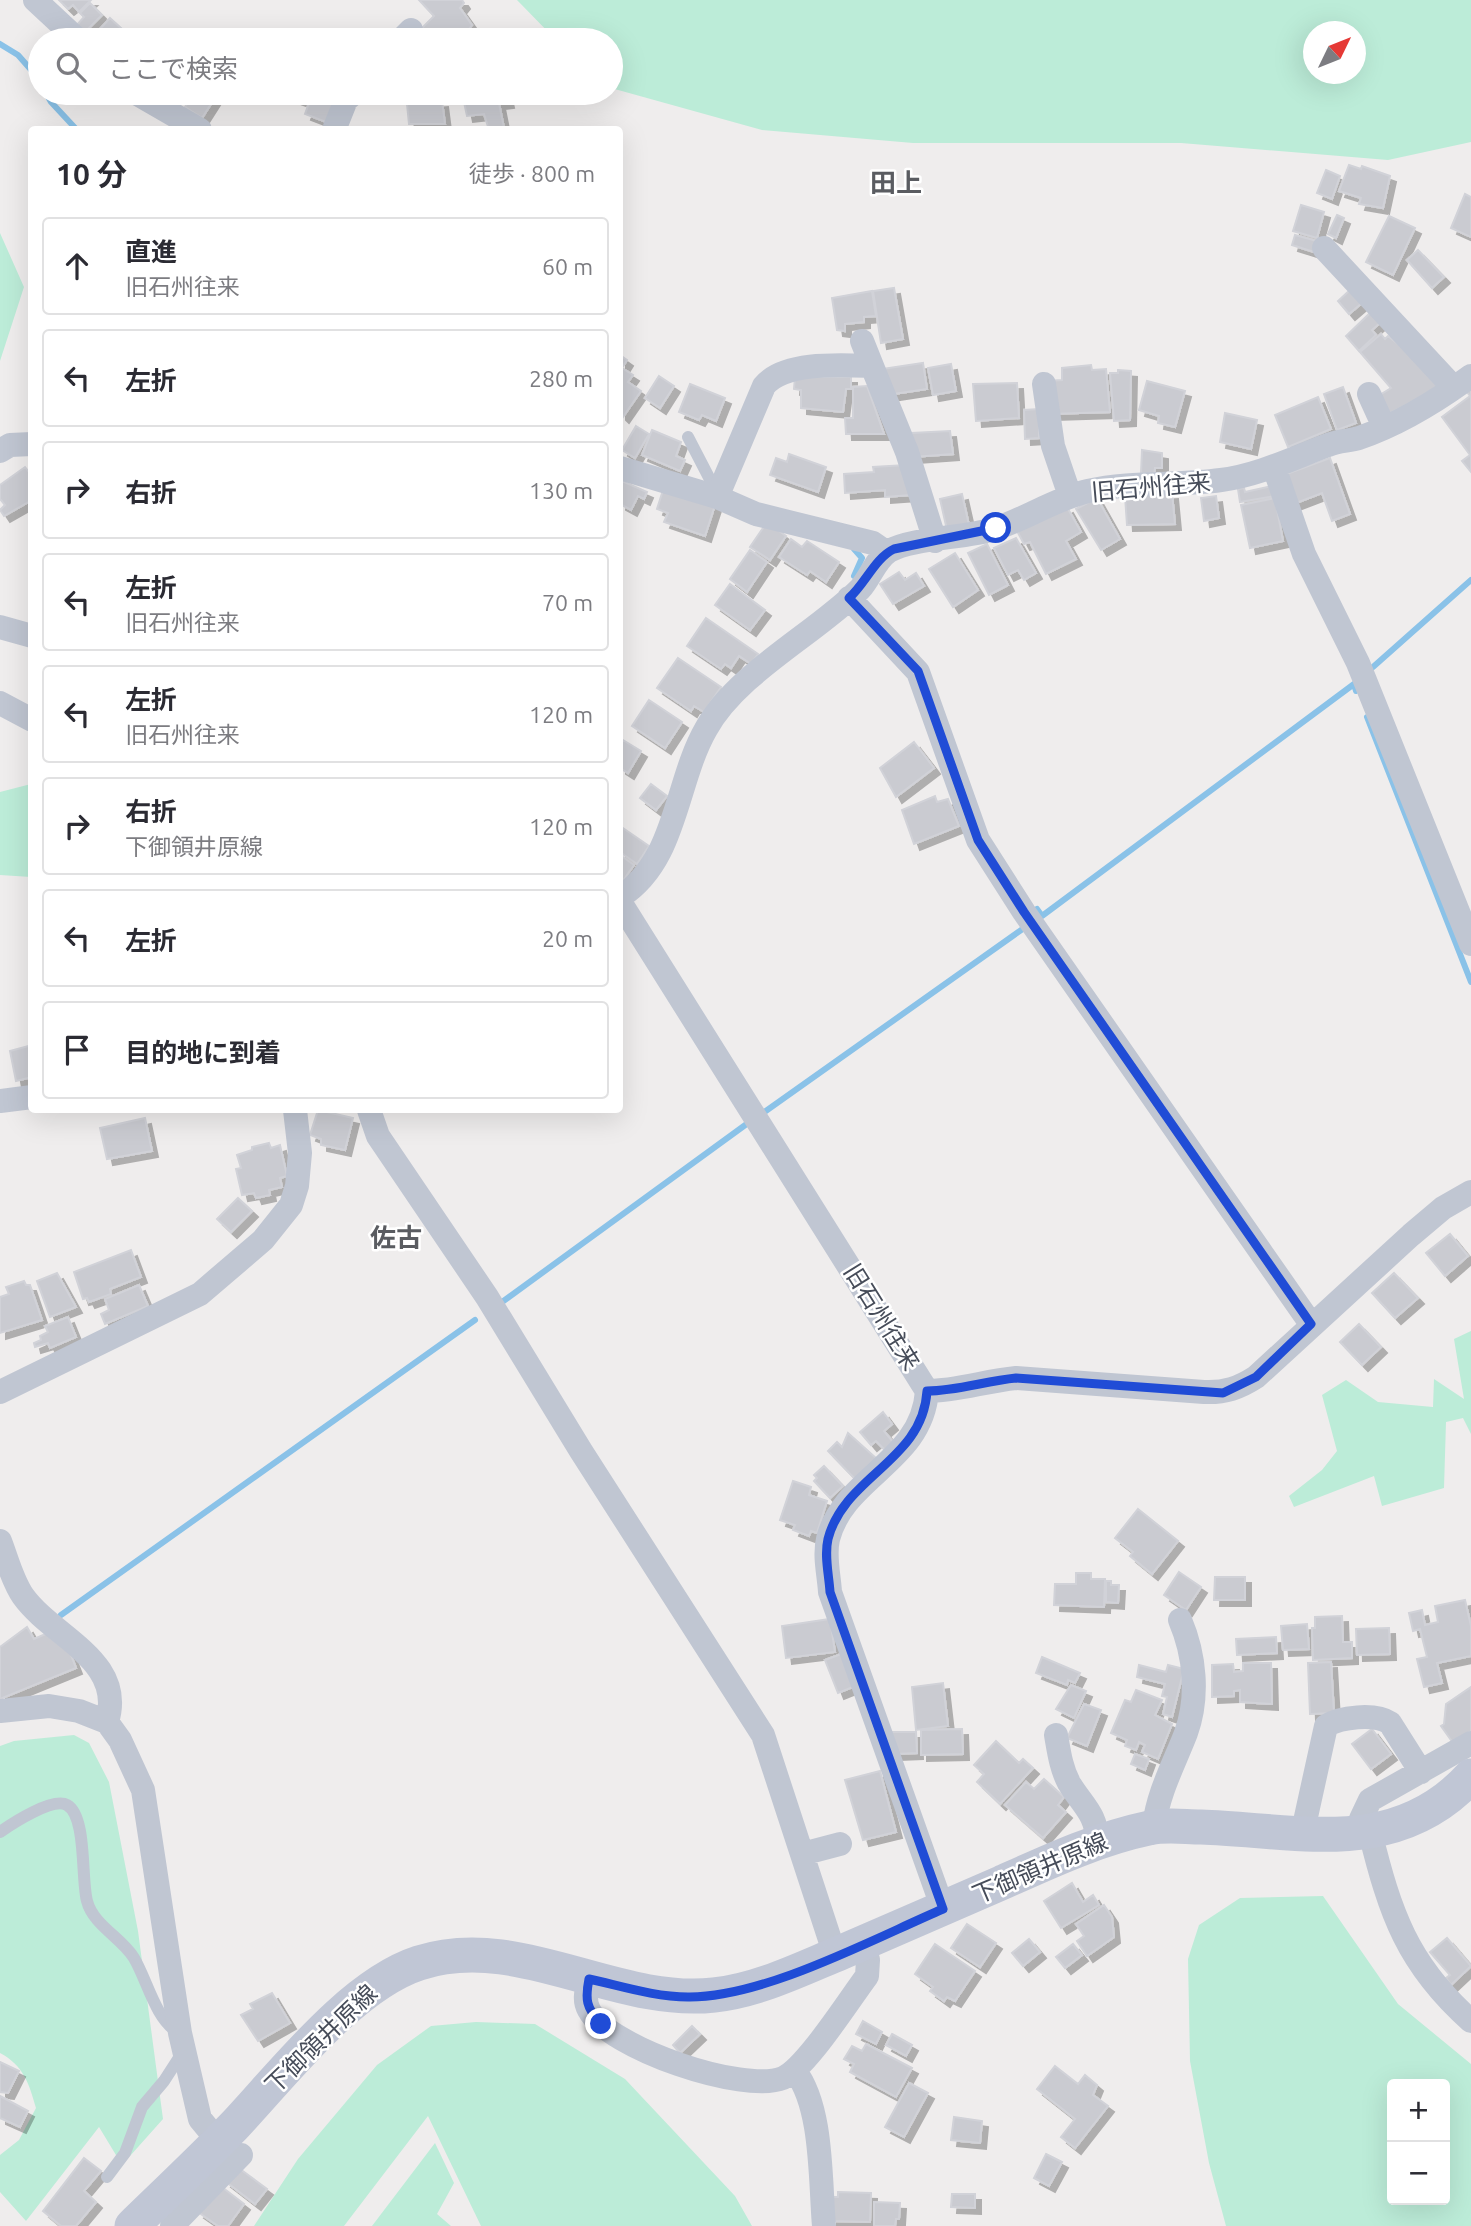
<!DOCTYPE html>
<html lang="ja">
<head>
<meta charset="utf-8">
<style>
  :root { --surface:#fff; --page:#f7f7f7; --text:#2b2b33; --muted:#7c7c81; --line:#e1e1e2 }
  body { margin:0; font-family:Ubuntu,"Noto Sans JP",sans-serif; background:var(--page); color:var(--text) }
  .controls { position:absolute; right:21px; bottom:21px; display:grid; overflow:hidden; border-radius:7px; box-shadow:0 7px 28px #0002 }
  .controls button { width:63px; height:63px; display:grid; place-items:center; padding:0; border:0; border-bottom:2px solid var(--line); background:var(--surface); color:var(--text); font:35px sans-serif }
  .compass { position:absolute; left:1303px; top:21px; width:63px; height:63px; border-radius:50%; background:var(--surface); box-shadow:0 7px 28px #0002; rotate:47deg }
  .stop { position:absolute; width:21px; height:21px; margin:-16px; border:5px solid #204cd6; border-radius:50%; background:#fff }
  .stop.end { background:#204cd6; border-color:#fff; box-shadow:0 2px 7px #0008 }
  .list { margin:0; padding:0; list-style:none }
  h2 { display:flex; justify-content:space-between; align-items:center; height:91px; margin:0; padding:0 28px; font-size:30px }
  h2 small { font-size:23px; font-weight:400; color:var(--muted) }
  .list li { display:grid; grid-template-columns:46px 1fr auto; gap:21px; align-items:center; box-sizing:border-box; height:98px; margin:0 14px 14px; padding:0 14px; border:2px solid var(--line); border-radius:7px }
  .list b { display:block; font-size:26px; white-space:nowrap }
  .list p { margin:0; font-size:23px; white-space:nowrap; color:var(--muted) }
  .list em { font-size:23px; font-style:normal; color:var(--muted) }
  .icon { flex:none; width:38px; height:38px; fill:none; stroke:currentColor; stroke-width:2; stroke-linecap:round; stroke-linejoin:round }
  .map { position:relative; flex:none; width:1471px; height:2226px; overflow:hidden }
  .search { position:absolute; background:var(--surface); box-shadow:0 7px 28px #0002; left:28px; top:28px; width:595px; height:77px; display:flex; align-items:center; gap:18px; box-sizing:border-box; padding:0 24px; border-radius:38px; color:var(--muted); font-size:26px }
  .panel { position:absolute; background:var(--surface); box-shadow:0 7px 28px #0002; left:28px; top:126px; width:595px; height:987px; border-radius:7px }
  .map>svg:first-child { display:block }
  .green { fill:#bcecd8; fill-rule:evenodd }
  .lines { fill:none; stroke-linecap:round; stroke-linejoin:round }
  .stream { stroke:#8ac2e8; stroke-width:6 }
  .building { fill:#cacbd1; stroke:#d1d2d8; stroke-width:2; filter:url(#shadow) }
  .service { stroke:#c0c6d2; stroke-width:12 }
  .minor { stroke:#c0c6d2; stroke-width:24 }
  .secondary { stroke:#c0c6d5; stroke-width:35 }
  .route { stroke:#204cd6; stroke-width:9 }
  .labels { text-anchor:middle; dominant-baseline:central; stroke-width:5; stroke-linejoin:round; paint-order:stroke }
  .street-label { font-size:24px; fill:#464c59; stroke:#fff }
  .neighbourhood-label { font-size:26px; font-weight:bold; fill:#5a5c61; stroke:#fff }
</style>
</head>
<body>
<div class="map">
<svg width="1471" height="2226" viewBox="0 0 1471 2226">
  <defs>
    <filter id="shadow"><feDropShadow dx="6" dy="6" stdDeviation="0" flood-color="#0004"/></filter>
  </defs>
  <rect width="100%" height="100%" fill="#efeded"/>
  <!-- green -->
  <path class="green" d="M517 0H1471V142L1388 160 1181 143H913L762 130 611 88V40H556ZM1314 32H1356V74H1314Z
    M0 233 24 287 0 361Z
    M31 784V877L0 875V792Z
    M1471 1331V1434L1463 1418 1446 1422 1444 1488 1382 1506 1374 1476 1294 1507 1289 1496 1322 1470 1337 1451 1322 1395 1346 1380 1378 1402 1433 1407 1434 1379 1464 1399 1454 1339Z
    M74 1735 89 1743 109 1782 138 1931 163 2119 130 2156 119 2160 99 2127 26 2221 0 2192V2155L19 2140 36 2108C29 2083 23 2065 0 2053V1746L14 1741Z
    M1323 1896 1398 2004 1471 2064V2226H1226L1209 2163 1190 2061 1188 1959 1199 1925 1240 1898ZM1445 2084V2200H1392V2084Z
    M476 2022 535 2024 625 2079 735 2196 752 2226H481L428 2116 344 2226H254L298 2159 377 2065 431 2026Z
    M435 2143 454 2183 437 2214 451 2226H372Z"/>
  <g class="lines">
    <!-- stream -->
    <path class="stream" d="M0 44 18 55 40 80
      M46 93 51 102 77 130
      M854 549 862 558 854 576
      M1373 667 1471 580
      M1367 717 1471 982
      M1037 909 1042 916 1354 684 1356 691
      M763 1113 1024 928
      M498 1305 748 1123
      M61 1615 475 1320"/>
  </g>
  <!-- building -->
  <path class="building" d="M59 0H91L79 12 73 5 68 9Z
    M419 0H462L464 3 460 8 472 25 467 32 472 40H410L434 16Z
    M90 3 102 15 83 34 76 26 84 17 80 13Z
    M110 18 134 40H90Z
    M194 93H218L202 118 185 107Z
    M296 93H330L333 104 326 122 305 114 309 103 294 98Z
    M462 93H506L508 102 499 103 504 128 489 130 484 114 467 116Z
    M442 101 445 124H409L407 104Z
    M1349 165 1361 169 1362 166 1390 176 1383 208 1359 204 1361 198 1339 191Z
    M1326 170 1340 176 1332 199 1317 193Z
    M1465 194 1471 197V237L1451 228Z
    M1301 205 1324 212 1317 238 1293 231Z
    M1337 215 1344 218 1336 238 1328 234Z
    M1389 216 1415 228 1393 275 1366 262Z
    M1295 235 1317 241 1314 252 1292 245Z
    M1418 250 1444 277 1432 288 1407 260Z
    M894 288 903 339 881 343 873 291Z
    M1350 290 1362 303 1349 314 1338 301Z
    M872 291 876 316 864 317V322L845 324V331L837 330 832 298Z
    M1370 313 1380 323 1372 330 1376 335 1359 351 1346 336Z
    M1381 334 1385 339 1388 336 1403 348 1441 388 1388 414 1378 396 1391 388 1360 352Z
    M620 355 627 360 622 368 633 375 628 382 641 391 623 417 620 414Z
    M923 363 927 389 887 395 882 369Z
    M951 364 956 391 933 395 928 368Z
    M1091 365 1092 370 1106 369 1110 412 1050 414 1047 381 1062 380V368Z
    M1118 370 1131 371 1130 420 1114 421 1110 373H1118Z
    M659 376 674 386 660 408 645 398Z
    M795 377H851V389H846L843 412 801 408V390L794 389Z
    M1147 381 1185 391 1175 427 1158 423 1159 416 1139 410Z
    M1017 383 1019 418 976 421 973 384Z
    M690 384 725 398 716 421 702 415 699 420 679 412Z
    M867 386 884 434H846L845 418H853V387Z
    M1343 387 1356 423 1337 430 1324 394Z
    M1471 389V472L1462 461 1470 455 1442 417 1470 396 1467 392Z
    M1318 397 1331 429 1288 447 1275 415Z
    M1039 409V438L1025 439 1024 410Z
    M1225 413 1257 420 1251 449 1220 442Z
    M636 426 649 434 635 458 622 450Z
    M652 430 681 442 676 456 685 460 680 471 642 455Z
    M950 431 953 454 913 457 912 433Z
    M1142 450 1162 453V468H1155L1154 475 1141 473Z
    M789 454 826 467 818 492 770 475 776 458 787 462Z
    M1330 458 1350 514 1332 521 1322 493 1291 505 1281 476Z
    M906 465 911 495 885 497V490L845 493 844 474 874 472 873 467Z
    M25 467 32 476V500L4 516 0 510 5 505 0 499V485Z
    M622 481 647 492 644 499 638 496 631 510 620 504Z
    M1272 486 1275 496 1240 502 1238 489 1244 488 1245 492Z
    M664 487 715 505 705 536 664 522 668 513 657 509Z
    M1172 493 1175 524 1127 525 1125 496Z
    M962 494 969 525 947 530 940 499Z
    M1216 496 1219 518 1204 521 1201 498Z
    M1097 498 1120 539 1101 550 1076 509Z
    M1275 498 1283 541 1250 548 1241 505Z
    M1067 507 1081 532 1066 541 1076 559 1046 574 1030 542 1024 544 1017 531Z
    M767 522 786 536 770 560 750 547Z
    M1016 538 1036 573 1024 580 1018 570 1008 575 994 548Z
    M791 539 802 547 807 541 839 562 826 582 810 571 807 575 779 557Z
    M987 544 1008 585 989 595 968 553Z
    M750 550 767 562 747 592 730 579Z
    M955 553 978 590 953 607 929 569Z
    M899 572 905 580 916 573 924 586 893 604 880 584Z
    M730 584 765 610 750 630 715 605Z
    M706 618 758 654 751 664 739 656 731 668 725 664 721 669 687 646Z
    M678 658 721 687 704 712 694 706 691 711 657 688Z
    M649 700 682 722 665 748 632 726Z
    M623 740 641 751 628 773 620 768V746Z
    M914 742 934 768 896 797 880 768Z
    M651 784 667 796 656 810 640 798Z
    M935 796 937 802 948 799 959 826 914 844 902 810Z
    M620 826 649 846 637 864 620 852Z
    M620 855 634 865 622 882 620 880Z
    M32 1045V1077L16 1081 10 1051Z
    M318 1110 353 1118 345 1150 321 1145V1139L310 1135Z
    M145 1118 152 1151 107 1159 100 1128Z
    M269 1143 271 1148 280 1145 287 1176 280 1178 282 1187 269 1190 270 1195 256 1198 254 1193 242 1195 236 1169 241 1168 237 1155 252 1150V1147Z
    M238 1198 252 1211 231 1232 217 1219Z
    M1450 1234 1468 1256 1445 1276 1426 1253Z
    M131 1250 141 1277 110 1289 111 1294 89 1302 87 1298 83 1299 74 1272Z
    M57 1273 76 1307 50 1317 37 1281Z
    M1394 1273 1418 1298 1395 1318 1372 1293Z
    M24 1281 26 1285H30L42 1320 0 1333V1297L9 1294 6 1287Z
    M139 1285 148 1306 105 1324 101 1314 109 1310 105 1299Z
    M68 1317 76 1337 50 1348 48 1343 35 1347 34 1343 41 1340 40 1336 48 1332 45 1326Z
    M1359 1324 1381 1347 1362 1365 1340 1342Z
    M883 1412 892 1424 884 1431 893 1442 885 1450 876 1441 871 1445 860 1432Z
    M848 1433 877 1459 856 1480 828 1451 837 1442 842 1447Z
    M824 1466 843 1486 830 1498 814 1481 817 1478 814 1475Z
    M793 1481 811 1487 809 1495 827 1501 817 1533 811 1531 809 1536 793 1530 795 1525 780 1520Z
    M1138 1509 1178 1541 1152 1574 1130 1556 1133 1552 1115 1538Z
    M1179 1572 1201 1587 1186 1610 1164 1595Z
    M1076 1573H1091V1579H1105L1104 1607 1054 1605 1055 1584H1076Z
    M1215 1577H1245V1600H1214Z
    M1106 1581H1111V1585H1119L1118 1603 1106 1602Z
    M1465 1600 1471 1626V1656L1437 1663 1442 1683 1424 1687 1417 1659 1427 1657 1420 1629 1413 1631 1409 1613 1422 1610 1425 1625 1438 1622 1435 1606Z
    M1342 1616 1343 1642H1352V1658L1313 1660 1312 1628H1315V1617Z
    M830 1619 835 1652 786 1658 782 1626Z
    M1307 1624 1309 1649 1283 1650 1281 1626Z
    M27 1627 34 1639 48 1633 69 1650 76 1668 0 1699V1647Z
    M1389 1628 1390 1654 1357 1655 1356 1629Z
    M1276 1637 1277 1653 1237 1655 1236 1639Z
    M841 1654 853 1687 838 1693 825 1660Z
    M1042 1657 1080 1673 1075 1683 1068 1680 1067 1685 1036 1673Z
    M1331 1662 1334 1713 1310 1714 1308 1663Z
    M1243 1663H1271L1272 1704 1240 1702V1690L1234 1691V1696L1212 1697V1665L1233 1664 1234 1672 1243 1671Z
    M1139 1665 1166 1672 1168 1665 1184 1669 1172 1717 1163 1714 1167 1697 1162 1696 1165 1684 1137 1677Z
    M943 1683 948 1726 916 1730 912 1687Z
    M1071 1685 1086 1691 1074 1718 1056 1709Z
    M1471 1687V1731L1453 1743 1441 1726 1444 1724 1446 1704Z
    M1136 1690 1162 1700 1155 1715 1172 1724 1158 1759 1142 1752 1145 1745 1139 1742 1136 1750 1125 1746 1127 1740 1111 1733 1125 1700 1131 1702Z
    M1084 1704 1101 1710 1087 1746 1067 1738Z
    M962 1729 963 1754 921 1755V1730Z
    M1372 1729 1391 1754 1371 1769 1352 1744Z
    M892 1732H916L917 1753 894 1754Z
    M996 1741 1019 1763 1023 1759 1033 1768 1000 1804 977 1782 984 1774 974 1765Z
    M1135 1754 1149 1759 1145 1770 1131 1764Z
    M880 1771 896 1832 863 1840 845 1780Z
    M1044 1779 1064 1797 1058 1805 1066 1812 1043 1838 1005 1805 1026 1782 1034 1789Z
    M1072 1883 1083 1902 1093 1895 1099 1905 1061 1928 1044 1901Z
    M1104 1905 1112 1917 1114 1937 1087 1956 1077 1941 1084 1936 1076 1924Z
    M967 1924 996 1943 980 1967 951 1948Z
    M1447 1938 1471 1966 1451 1985 1446 1978 1450 1975 1430 1952Z
    M1029 1939 1040 1952 1023 1966 1012 1953Z
    M935 1944 975 1971 955 2001 947 1997 944 2001 930 1991 933 1987 915 1974Z
    M1073 1944 1082 1955 1065 1968 1056 1957Z
    M272 1993 290 2023 258 2041 241 2015 253 2009 250 2004Z
    M863 2021 882 2032 876 2044 856 2034Z
    M692 2026 700 2034 680 2053 673 2045Z
    M892 2034 912 2045 906 2056 886 2045Z
    M866 2044 912 2068 896 2097 850 2072 854 2064 844 2059 852 2046 862 2051Z
    M0 2062 19 2071 8 2093 0 2092Z
    M1055 2066 1078 2084 1085 2075 1097 2085 1093 2095 1108 2106 1075 2148 1061 2137 1075 2119 1037 2089Z
    M909 2083 928 2093 904 2137 885 2127Z
    M0 2096 28 2111 20 2127 0 2118Z
    M954 2117 982 2121 980 2143 951 2140Z
    M1046 2154 1062 2162 1049 2186 1034 2178Z
    M84 2158 101 2171 84 2191 96 2202 76 2226H61L43 2211Z
    M236 2166 267 2189 255 2204 225 2181Z
    M218 2184 244 2204 228 2226H218L198 2212Z
    M838 2192 871 2193 870 2222 831 2221V2197H838Z
    M952 2194H975V2208L951 2207Z
    M874 2202 900 2203 899 2219H896L895 2226H874Z"/>
  <g class="lines">
    <!-- service -->
    <path class="service" d="M688 437 717 493
      M0 1832C13 1823 53 1797 67 1805 87 1816 81 1879 87 1901 93 1925 122 1938 134 1958 147 1980 155 2017 176 2031
      M107 2177 125 2153 142 2107 164 2081 184 2050"/>
    <!-- minor -->
    <path class="minor" d="M35 0 78 40
      M401 40 411 30
      M136 93 200 130
      M334 130 346 100 354 93
      M1324 248 1454 388
      M862 341 872 366
      M1044 384 1053 446 1070 496
      M1369 394 1384 427
      M0 451 10 445 32 444
      M1274 467 1304 554 1358 663 1471 944
      M620 468 717 497 756 514 873 543 886 552
      M717 497 764 386C784 361 842 365 872 366L907 452 935 541
      M849 598 918 672 978 840 1024 912 1311 1324
      M0 627 32 636
      M0 703 32 720
      M620 897C677 861 675 783 706 729 737 673 815 634 860 589 870 578 876 559 889 551 911 538 966 538 994 529 1026 519 1055 499 1088 491 1132 481 1177 486 1221 480 1259 475 1293 458 1328 445 1338 441 1349 441 1359 438 1400 424 1437 401 1471 376
      M620 902 927 1391C922 1462 844 1476 828 1539 824 1556 829 1575 830 1592L943 1909
      M0 1101 32 1097
      M369 1110 378 1136 487 1297 581 1451 763 1735 835 1955
      M927 1391C957 1391 985 1381 1016 1378L1204 1392C1225 1393 1239 1388 1256 1377L1411 1235 1443 1208 1471 1192
      M0 1392 200 1294 263 1240 291 1205 297 1186 300 1153 295 1110
      M0 1541C7 1559 12 1580 23 1596 53 1638 126 1660 107 1722
      M0 1711 49 1706 79 1711 107 1722 120 1740 143 1790 180 2033 200 2119 219 2142
      M1056 1735C1059 1752 1061 1768 1069 1783 1082 1805 1097 1814 1097 1841
      M1154 1826C1158 1793 1174 1764 1186 1733 1199 1697 1195 1655 1180 1620
      M1370 1832C1390 1913 1407 1964 1471 2021
      M1363 1833 1361 1819 1370 1800 1471 1743
      M1302 1835 1326 1726C1340 1717 1375 1713 1390 1723L1421 1772
      M802 1854 840 1844
      M589 1979C587 1989 583 2000 589 2010 608 2048 744 2094 783 2078 806 2068 849 2000 867 1976L868 1960 863 1943
      M795 2071C823 2107 820 2181 824 2226
      M172 2226 241 2155"/>
    <!-- secondary -->
    <path class="secondary" d="M132 2226C166 2193 201 2160 234 2126 283 2074 351 1985 419 1963 518 1931 614 2006 714 1995 759 1990 801 1969 842 1952 895 1929 948 1906 1001 1883 1050 1861 1097 1839 1149 1828 1165 1824 1185 1827 1201 1827 1297 1830 1396 1859 1471 1776"/>
  </g>
  <g class="lines">
    <!-- route -->
    <path class="route" d="M601 2024C586 2008 585 1999 589 1979 621 1986 655 1997 688 1997 763 1998 873 1939 943 1909L830 1592C829 1575 824 1556 828 1539 844 1476 923 1461 927 1391 957 1391 985 1381 1016 1378L1223 1393 1256 1377 1311 1324 1024 912 978 840 918 671 849 598C865 584 875 558 894 549L996 528"/>
  </g>
  <g class="labels">
    <!-- street labels -->
    <g class="street-label">
      <text transform="translate(1151 487) rotate(-5)">旧石州往来</text>
      <text transform="translate(882 1317) rotate(58)">旧石州往来</text>
      <text transform="translate(1040 1868) rotate(-23)">下御領井原線</text>
      <text transform="translate(321 2039) rotate(-44)">下御領井原線</text>
    </g>
    <!-- neighbourhood labels -->
    <g class="neighbourhood-label">
      <text x="896" y="182">田上</text>
      <text x="396" y="1237">佐古</text>
    </g>
  </g>
</svg>
<div class="controls">
<button>+</button>
<button>−</button>
</div>
<svg class="compass" viewBox="-18 -18 36 36"><path d="M0-13l5 13h-10z" fill="#e53935"/><path d="M0 13l5-13h-10z" fill="#7c7c81"/></svg>
<div class="stop" style="left:996px;top:528px"></div>
<div class="stop end" style="left:601px;top:2024px"></div>
<div class="search"><svg class="icon" aria-label="search" viewBox="0 0 24 24"><circle cx="10" cy="10" r="6"/><path d="M15 15l6 6"/></svg>ここで検索</div>
<section class="panel">
<h2>10 分<small>徒歩 · 800 m</small></h2>
<ul class="list">
<li><svg class="icon" aria-label="ahead" viewBox="0 0 24 24"><path d="M12 20V5M6 11l6-6 6 6"/></svg><div><b>直進</b><p>旧石州往来</p></div><em>60 m</em></li>
<li><svg class="icon" aria-label="left" viewBox="0 0 24 24"><path d="M17 20v-9H6M10 6l-5 5 5 5"/></svg><div><b>左折</b></div><em>280 m</em></li>
<li><svg class="icon" aria-label="right" viewBox="0 0 24 24"><path d="M7 20v-9h11M14 6l5 5-5 5"/></svg><div><b>右折</b></div><em>130 m</em></li>
<li><svg class="icon" aria-label="left" viewBox="0 0 24 24"><path d="M17 20v-9H6M10 6l-5 5 5 5"/></svg><div><b>左折</b><p>旧石州往来</p></div><em>70 m</em></li>
<li><svg class="icon" aria-label="left" viewBox="0 0 24 24"><path d="M17 20v-9H6M10 6l-5 5 5 5"/></svg><div><b>左折</b><p>旧石州往来</p></div><em>120 m</em></li>
<li><svg class="icon" aria-label="right" viewBox="0 0 24 24"><path d="M7 20v-9h11M14 6l5 5-5 5"/></svg><div><b>右折</b><p>下御領井原線</p></div><em>120 m</em></li>
<li><svg class="icon" aria-label="left" viewBox="0 0 24 24"><path d="M17 20v-9H6M10 6l-5 5 5 5"/></svg><div><b>左折</b></div><em>20 m</em></li>
<li><svg class="icon" aria-label="arrive" viewBox="0 0 24 24"><path d="M6 21V4h12l-3 4 3 4H6"/></svg><div><b>目的地に到着</b></div></li>
</ul>
</section>
</div>
</body>
</html>
